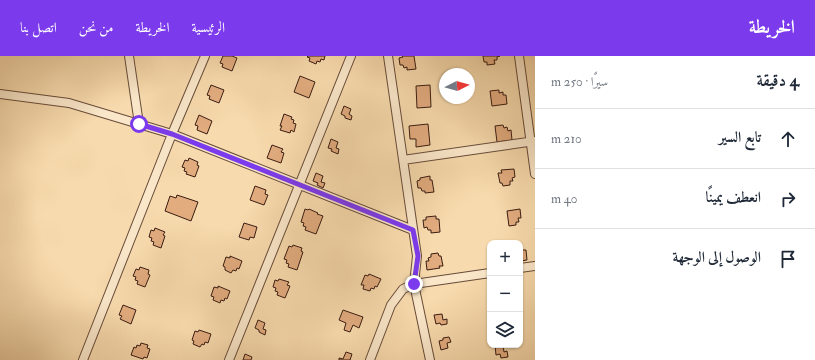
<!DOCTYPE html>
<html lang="ar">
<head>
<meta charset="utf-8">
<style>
  :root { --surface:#fff; --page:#f2f2f3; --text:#1f2937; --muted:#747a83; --line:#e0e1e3; --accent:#7c3aed }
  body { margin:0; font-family:"IM FELL Double Pica",Amiri,serif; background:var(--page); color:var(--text); direction:rtl }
  .controls { position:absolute; right:12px; bottom:12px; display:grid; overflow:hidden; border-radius:8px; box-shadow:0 1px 3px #0004 }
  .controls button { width:36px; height:36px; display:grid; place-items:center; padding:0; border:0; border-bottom:1px solid var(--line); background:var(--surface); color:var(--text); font:20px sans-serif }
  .compass { position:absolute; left:439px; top:12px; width:36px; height:36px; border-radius:50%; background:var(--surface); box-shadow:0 1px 3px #0004; rotate:85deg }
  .stop { position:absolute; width:12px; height:12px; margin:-9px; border:3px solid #7c3aed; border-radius:50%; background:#fff }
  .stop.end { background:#7c3aed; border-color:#fff; box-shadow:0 1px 4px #0008 }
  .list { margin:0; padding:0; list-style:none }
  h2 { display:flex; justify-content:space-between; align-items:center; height:52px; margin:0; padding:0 16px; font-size:17px }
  h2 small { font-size:13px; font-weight:400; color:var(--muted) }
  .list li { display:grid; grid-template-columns:26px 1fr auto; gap:12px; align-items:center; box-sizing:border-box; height:60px; padding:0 16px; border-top:1px solid var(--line) }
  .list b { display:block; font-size:15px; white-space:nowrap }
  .list em { font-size:13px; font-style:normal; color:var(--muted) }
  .icon { flex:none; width:22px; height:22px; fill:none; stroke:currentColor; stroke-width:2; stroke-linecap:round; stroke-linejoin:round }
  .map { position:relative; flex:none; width:535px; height:304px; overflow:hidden; direction:ltr }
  header { display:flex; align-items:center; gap:24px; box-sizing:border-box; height:56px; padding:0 20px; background:var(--accent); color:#fff }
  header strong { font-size:19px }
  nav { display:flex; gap:22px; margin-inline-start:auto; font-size:14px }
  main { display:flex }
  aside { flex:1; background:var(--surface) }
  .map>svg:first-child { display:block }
  .building { fill:#e2ac7f; stroke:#391c12 }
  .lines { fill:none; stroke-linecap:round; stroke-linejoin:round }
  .minor-casing { stroke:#684c39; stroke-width:10 }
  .minor { stroke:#fae7ca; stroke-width:8 }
  .route { stroke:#7c3aed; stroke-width:5 }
</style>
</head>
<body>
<header>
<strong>الخريطة</strong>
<nav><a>الرئيسية</a><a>الخريطة</a><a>من نحن</a><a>اتصل بنا</a></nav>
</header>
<main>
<aside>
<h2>4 دقيقة<small>سيرًا · 250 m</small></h2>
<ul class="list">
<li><svg class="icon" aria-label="ahead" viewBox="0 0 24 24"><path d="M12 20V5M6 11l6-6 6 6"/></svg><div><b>تابع السير</b></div><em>210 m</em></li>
<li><svg class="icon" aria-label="right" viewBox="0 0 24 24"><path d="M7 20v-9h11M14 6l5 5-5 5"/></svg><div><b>انعطف يمينًا</b></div><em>40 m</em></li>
<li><svg class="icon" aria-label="arrive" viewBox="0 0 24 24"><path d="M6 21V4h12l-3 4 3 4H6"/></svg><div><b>الوصول إلى الوجهة</b></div></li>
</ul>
</aside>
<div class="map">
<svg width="535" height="304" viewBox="0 0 535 304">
  <rect width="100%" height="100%" fill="#f7daad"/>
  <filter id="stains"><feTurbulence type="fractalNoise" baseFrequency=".005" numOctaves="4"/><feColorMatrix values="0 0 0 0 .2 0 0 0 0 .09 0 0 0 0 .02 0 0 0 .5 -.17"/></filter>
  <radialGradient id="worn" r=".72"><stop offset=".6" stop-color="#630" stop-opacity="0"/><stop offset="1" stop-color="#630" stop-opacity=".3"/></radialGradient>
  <!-- building -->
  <path class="building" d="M223 0H232L237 2 232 15 222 11 223 8 220 7Z
    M308 0H325L324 4 321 3 320 6 317 5 316 8 309 5 310 2 307 1Z
    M402 0H414L416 13 407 14V11L404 12 403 9H400L399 2 403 1Z
    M483 0H500L497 1V4H494L495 8 487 9V6H484Z
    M300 20 315 26 309 42 294 36Z
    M211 29 224 34 219 47 209 43 210 40 207 39Z
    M430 29 431 51 417 52 416 30Z
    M499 34V37L503 36V39H506L507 48 492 50 490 35Z
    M344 50 351 53 349 58 352 60 351 64 345 62V60L341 58Z
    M284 58 292 61 291 63 294 64 293 67 296 68 294 76 291 74 290 77 280 74 282 70H280Z
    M199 59 212 65 207 78 197 74 198 70 195 69Z
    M428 68 430 89 416 91V83H410L409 70Z
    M503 69 504 72 507 71 508 75 511 74 512 84 497 86 495 70Z
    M331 83 338 86 336 92 339 93 338 98 331 95 332 93 328 92Z
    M272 89 283 93 281 96 284 97 281 107 267 102Z
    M189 102 198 106 197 109 199 110 195 121 186 118 187 116 184 115 185 112 182 111 185 104 188 105Z
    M514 113 515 121 512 122 513 125H510V129L503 130 502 127H500L498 117H502L501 114Z
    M316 117 323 120 321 126 325 127 323 132 317 129 318 127 313 125Z
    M430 120V124H432L434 136 425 137V135H422L421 132H418L417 125 420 124V122Z
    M255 130 266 134 265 138 268 139 264 149 250 144Z
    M177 139 198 146 191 165 165 155 170 140 176 142Z
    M305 153 308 154 309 153 318 157 317 158 323 160 316 178 305 174 306 171 303 170 304 167 301 166Z
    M520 153 521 162H518L519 166H516V169L509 170 507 155Z
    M436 160V163H439L440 176 431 177V174H428L427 171 424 172 423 164H426V161Z
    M244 167 257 171 254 182 250 181 249 184 239 181Z
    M155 172 165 176 163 179 165 180 161 192 153 189 154 186 151 185 152 182 149 181 151 174 154 175Z
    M293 189 302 192 301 195 303 196 297 214 288 211 289 208 286 207 287 204 284 203 289 190 292 191Z
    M520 194H526L527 204 520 205Z
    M438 197 439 200H441L443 210H439L440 212 427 214 426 205H429L428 202 431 201V198Z
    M230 200 242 205 239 213 237 212 236 215 233 214 231 217 225 214V211L223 210 226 201 230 202Z
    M140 211 149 214 148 218 150 219 145 231 137 228 138 225 135 224 136 221 133 220 136 213 139 214Z
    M369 218 381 223 377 231 375 230 374 233 371 232 370 235 363 233 364 229H361L365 219 368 220Z
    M279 223 289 226 287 229 290 230 285 242 277 239 278 236 275 235 276 232 273 231 275 224 278 225Z
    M218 230 230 235 227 243 225 242 224 245 221 244 220 247 213 244 214 241 211 240 214 231 218 232Z
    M123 249 136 254 131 268 120 263 122 260 119 259Z
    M343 254 363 261 359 272 353 269 350 276 344 274 346 267 339 264Z
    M442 258 443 264 447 263V268L441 269 440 267 436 268 434 259Z
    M258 264 265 267 263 273 266 274 265 279 259 276V274L255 272Z
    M199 274 211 278 208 287 205 286 204 289 202 288 200 291 193 288 194 285 192 284 195 275 198 276Z
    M449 281 451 286 447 287 448 292 441 294 439 285 443 284V282Z
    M141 287 148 289 147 292 150 293 147 302 144 301 143 303 131 299 134 291 136 292 137 289 140 290Z
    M495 289H503L504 296 507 295 508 301 501 302 500 298 496 299Z
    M346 296 352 298 350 304H339V302L343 303Z
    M245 298 252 301 251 304H243Z"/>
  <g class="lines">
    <!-- minor casing -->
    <g class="minor-casing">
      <path id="minor" d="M129 0 139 68
        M388 0 417 200 414 228 430 304
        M519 0 535 118
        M0 38 69 47 172 78 413 174
        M403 104 535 85
        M520 212 535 210
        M83 304 172 78 205 0
        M229 304 351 0
        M370 304 391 249 403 233 414 228 490 217"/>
    </g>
    <!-- minor -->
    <use href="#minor" class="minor"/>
  </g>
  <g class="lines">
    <!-- route -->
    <path class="route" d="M139 68 172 78 413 174 418 200 414 228"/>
  </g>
  <rect width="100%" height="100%" filter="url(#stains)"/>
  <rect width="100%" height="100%" fill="url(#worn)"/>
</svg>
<div class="controls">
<button>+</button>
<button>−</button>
<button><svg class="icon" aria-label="layers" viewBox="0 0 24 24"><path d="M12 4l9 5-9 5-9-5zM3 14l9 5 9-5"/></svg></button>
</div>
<svg class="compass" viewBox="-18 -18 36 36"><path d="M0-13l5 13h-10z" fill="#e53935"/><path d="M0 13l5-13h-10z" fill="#747a83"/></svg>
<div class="stop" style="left:139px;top:68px"></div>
<div class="stop end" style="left:414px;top:228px"></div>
</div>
</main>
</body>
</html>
